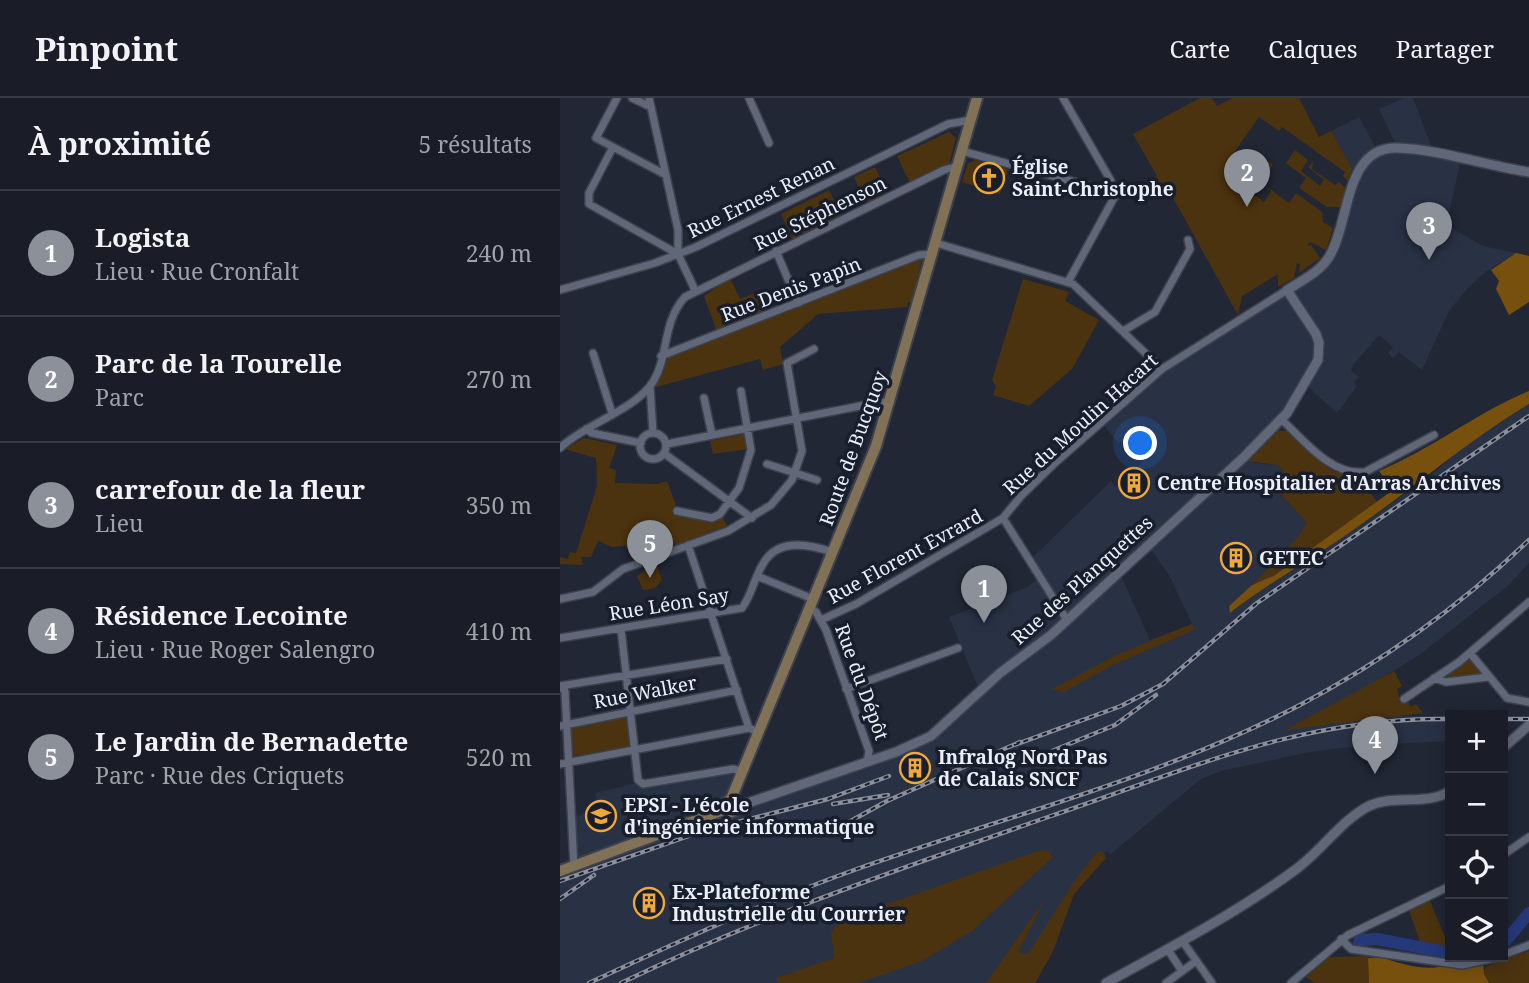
<!DOCTYPE html>
<html lang="fr">
<head>
<meta charset="utf-8">
<style>
  :root { --surface:#1a1d28; --page:#232630; --text:#f1f3f6; --muted:#9fa2a8; --line:#383b45; --accent:#8c9099 }
  body { margin:0; font-family:"Noto Serif",serif; background:var(--page); color:var(--text) }
  .controls { position:absolute; right:21px; bottom:21px; display:grid; overflow:hidden; border-radius:0px; box-shadow:0 4px 18px #0003 }
  .controls button { width:63px; height:63px; display:grid; place-items:center; padding:0; border:0; border-bottom:2px solid var(--line); background:var(--surface); color:var(--text); font:35px sans-serif }
  .you { position:absolute; left:581px; top:346px; width:24px; height:24px; margin:-18px; border:5px solid #fff; border-radius:50%; background:#1a73e8; box-shadow:0 0 0 10px #1a73e833 }
  .badge { display:grid; place-items:center; width:46px; height:46px; border-radius:50%; background:var(--accent); color:#fff; font-size:23px; font-weight:700 }
  .pin { position:absolute; translate:-50% -58px; filter:drop-shadow(0 2px 4px #0008) }
  .pin::after { content:''; position:absolute; top:37px; width:24px; height:21px; background:inherit; clip-path:polygon(0 0,100% 0,50% 100%) }
  .list { margin:0; padding:0; list-style:none }
  h2 { display:flex; justify-content:space-between; align-items:center; height:91px; margin:0; padding:0 28px; font-size:30px }
  h2 small { font-size:23px; font-weight:400; color:var(--muted) }
  .list li { display:grid; grid-template-columns:46px 1fr auto; gap:21px; align-items:center; box-sizing:border-box; height:126px; padding:0 28px; border-top:2px solid var(--line) }
  .list b { display:block; font-size:26px; white-space:nowrap }
  .list p { margin:0; font-size:23px; white-space:nowrap; color:var(--muted) }
  .list em { font-size:23px; font-style:normal; color:var(--muted) }
  .icon { flex:none; width:38px; height:38px; fill:none; stroke:currentColor; stroke-width:2; stroke-linecap:round; stroke-linejoin:round }
  .map { position:relative; flex:none; width:969px; height:885px; overflow:hidden }
  header { display:flex; align-items:center; gap:42px; box-sizing:border-box; height:98px; padding:0 35px; background:var(--surface); border-bottom:2px solid var(--line) }
  header strong { font-size:33px }
  nav { display:flex; gap:38px; margin-inline-start:auto; font-size:24px }
  main { display:flex }
  aside { flex:1; background:var(--surface) }
  .map>svg:first-child { display:block }
  .built { fill:#293145; fill-rule:evenodd }
  .green { fill:#4c330f }
  .forest { fill:#78500e }
  .lines { fill:none; stroke-linecap:round; stroke-linejoin:round }
  .river { stroke:#25387a; stroke-width:12 }
  .minor-casing { stroke:#3c414d; stroke-width:10 }
  .tertiary-casing { stroke:#3c414d; stroke-width:12 }
  .secondary-casing { stroke:#3c414d; stroke-width:14 }
  .minor { stroke:#606778; stroke-width:7 }
  .tertiary { stroke:#606778; stroke-width:9 }
  .secondary { stroke:#807157; stroke-width:10 }
  .rail-casing { stroke:#8b8f9c; stroke-width:4.5 }
  .rail { stroke:#181e2c; stroke-width:2; stroke-dasharray:5; stroke-linecap:butt }
  .labels { text-anchor:middle; dominant-baseline:central; stroke-width:7; stroke-linejoin:round; paint-order:stroke }
  .poi-label { font-size:19px; font-weight:bold; fill:#ebeff9; stroke:#181e2c; text-anchor:start }
  .street-label { font-size:19px; fill:#ebeff9; stroke:#181e2c }
</style>
</head>
<body>
<header>
<strong>Pinpoint</strong>
<nav><a>Carte</a><a>Calques</a><a>Partager</a></nav>
</header>
<main>
<aside>
<h2>À proximité<small>5 résultats</small></h2>
<ul class="list">
<li><span class="badge">1</span><div><b>Logista</b><p>Lieu · Rue Cronfalt</p></div><em>240 m</em></li>
<li><span class="badge">2</span><div><b>Parc de la Tourelle</b><p>Parc</p></div><em>270 m</em></li>
<li><span class="badge">3</span><div><b>carrefour de la fleur</b><p>Lieu</p></div><em>350 m</em></li>
<li><span class="badge">4</span><div><b>Résidence Lecointe</b><p>Lieu · Rue Roger Salengro</p></div><em>410 m</em></li>
<li><span class="badge">5</span><div><b>Le Jardin de Bernadette</b><p>Parc · Rue des Criquets</p></div><em>520 m</em></li>
</ul>
</aside>
<div class="map">
<svg width="969" height="885" viewBox="0 0 969 885">
  <rect width="100%" height="100%" fill="#222736"/>
  <!-- built -->
  <path class="built" d="M844 0H853L874 56 901 61 886 127 923 148 956 155 924 175 908 190 889 213 862 272 839 254 833 260 828 255 833 249 819 237 793 267 791 273 799 279 794 284 797 288 777 315 746 287 684 360 695 365 718 367 727 378 717 392 747 425 745 432 706 474 669 508 671 514 706 487 795 431 866 381 905 348 969 306V465L950 486 858 558 784 602 727 631 833 618H890V643L805 647 750 654 661 673 641 681 551 756 545 753 546 760 514 796 493 853 475 885H0V773L14 768 11 720 39 710 35 695 77 685 182 673 171 708 355 647 420 594 389 519 468 489 478 480 472 460 551 383 555 389 597 351 576 332 559 346 541 324 602 271 769 160 796 80 771 33 799 19 817 52 837 49 819 11ZM592 453 609 477 632 526 590 542 561 478Z"/>
  <!-- green -->
  <path class="green" d="M640 0H652L657 8 673 0H739L759 39 771 33 792 71 788 83 783 78 785 74 722 29 719 33 699 19 673 56 679 60 676 64 689 76 681 87 704 104 711 94 706 88 729 105 736 95 762 114 763 124 773 130 766 152 750 144 747 148 751 147 760 160 739 175 740 166 737 165 734 180 718 189V176L682 198 678 217 611 96 560 94 597 78 573 36Z
    M389 34 396 40 389 66 350 85 337 58Z
    M692 51 713 67 702 81 681 65Z
    M735 52 748 62 741 73 760 88 764 82 748 69 753 64 752 71 775 87 779 84 787 91 781 109H767L739 90 746 80 726 65Z
    M416 62 448 71 440 96 402 84 408 65Z
    M315 69 328 96 307 106 294 79Z
    M269 92 282 119 233 143 221 116Z
    M362 160 352 205 348 204 347 209 258 216 220 249 223 266 203 272 200 261 96 289 106 260Z
    M170 180 180 201 197 194 207 214 157 234 144 198Z
    M463 181 509 194 505 203 539 222 512 271 469 308 433 297 436 288 432 282Z
    M717 333H727L771 372 800 381 817 404 715 477 692 487 738 439 747 425 717 392 727 378 718 367 688 363Z
    M185 336 189 351 153 356 150 343Z
    M24 340 57 347 49 370 56 372 55 385 98 386 107 383 118 413 162 418 167 428 97 454 93 446 52 449 38 443 31 459H21L23 467 0 466V459L8 461 10 454 16 455 37 388 36 360 5 351Z
    M96 465 102 482 95 490 83 492 77 478Z
    M632 526 634 532 551 568 504 594 492 591 556 557Z
    M907 561H911L921 577 886 581 885 578Z
    M834 573 842 588 837 591 840 605 848 604 851 609 856 606 863 615 725 632Z
    M68 618 70 649 12 658 11 629Z
    M481 752 488 753 493 759 412 833 362 863 298 885H218L216 880 274 860 271 835 279 823Z
    M541 753 546 760 514 796 493 853 475 885H426L485 801 458 854 468 856 513 785 537 754Z
    M870 803 890 851V859L807 844 801 852 794 851 797 841 803 835 861 847 849 812Z
    M969 853V885H929L924 876 925 869Z
    M808 858 809 885H755L746 879 769 859Z"/>
  <!-- forest -->
  <path class="forest" d="M956 155 969 158V204L949 217 936 191 939 183 931 172Z
    M969 293V306C909 342 856 388 799 428 757 458 711 483 670 515L669 508 692 487 715 477 833 392 819 373C872 351 916 315 969 293Z
    M821 859C844 867 869 875 893 865L894 859H939L923 864 924 876 929 885H809L808 860Z"/>
  <g class="lines">
    <!-- river -->
    <path class="river" d="M943 846 969 815
      M797 850 800 842 817 841 890 855"/>
    <!-- minor casing -->
    <g class="minor-casing">
      <path id="minor" d="M57 0 36 40 106 77
        M72 0 91 9
        M89 0 118 132V156L135 192
        M189 0 209 45
        M503 0 551 83 555 98 508 184
        M53 49 29 95V106L118 156
        M402 53 555 95
        M376 145 513 186 602 271
        M216 153 238 205
        M0 192 95 165 136 149 388 26 411 22
        M563 233 595 214 630 151 628 142
        M33 255 52 315
        M101 258 359 157 373 156
        M90 288 93 335
        M144 300 152 337
        M722 322C744 342 771 378 805 374L874 337
        M26 331 32 335 81 345
        M80 348a13 13 0 1 1 26 0a13 13 0 1 1-26 0Z
        M107 346 320 304 330 305
        M0 350C25 326 75 312 93 284 109 258 102 224 125 199L384 72 398 68
        M105 356 192 420
        M207 366 257 382
        M117 413 152 420 160 416 179 390 191 352 181 293
        M443 420 507 522
        M128 447 189 630 198 634
        M197 478 253 501
        M0 501 33 494 63 471 168 433 211 407 232 382 242 353 227 265 254 251
        M249 509 256 514 266 532 309 653 307 664
        M261 522 296 506 443 420 461 398 496 364 602 271 727 192
        M61 531 78 682 83 686 173 671 182 673
        M0 540 182 510C192 497 194 480 203 466 217 440 249 446 272 454
        M910 555 947 600 969 604
        M874 580 886 584 928 579
        M0 588 5 593 14 768
        M0 588 167 561
        M286 591 398 550
        M844 601 899 564 969 504
        M0 628 177 592
        M0 666 189 630
        M943 757 969 739
        M781 841 791 851 902 867 939 859
        M623 844 652 885
        M608 852 622 873
        M943 857 969 847
        M606 885 636 863
        M731 885 788 837 890 788"/>
    </g>
    <!-- tertiary casing -->
    <g class="tertiary-casing">
      <path id="tertiary" d="M943 650 969 627
        M177 706H185L336 654 371 638 440 575 491 537 684 359 727 315 758 262 759 245 756 236 727 192C741 183 760 174 769 159 790 126 784 48 837 50 879 51 927 68 969 74
        M546 885C611 849 675 816 735 772 760 754 780 724 807 709 833 695 865 709 890 693"/>
    </g>
    <!-- secondary casing -->
    <g class="secondary-casing">
      <path id="secondary" d="M166 711 165 705 171 701 316 348 417 0
        M166 711 171 714 176 712 177 706 171 701
        M0 773 166 711"/>
    </g>
    <!-- minor -->
    <use href="#minor" class="minor"/>
    <!-- tertiary -->
    <use href="#tertiary" class="tertiary"/>
    <!-- secondary -->
    <use href="#secondary" class="secondary"/>
    <!-- rail casing -->
    <g class="rail-casing">
      <path id="rail" d="M943 621H969
        M454 647 561 608 603 586 697 505 969 318
        M492 653 555 627 596 597
        M273 706 328 697
        M267 736 327 703 460 644
        M0 783 143 733 268 701 329 678
        M0 801 34 777
        M29 885C117 844 205 804 297 771 444 719 599 680 738 608 822 564 900 508 969 442
        M61 885C200 818 345 769 491 718 629 671 741 619 890 621"/>
    </g>
    <!-- rail -->
    <use href="#rail" class="rail"/>
  </g>
  <!-- icons -->
  <defs>
    <g id="church-ring" transform="scale(1.575)"><circle r="9.5" fill="#181e2c" stroke="#eea83c" stroke-width="1.5"/><path d="M-1.2-6h2.4v3.5h3.3v2.4h-3.3V6h-2.4V-.1h-3.3v-2.4h3.3Z" fill="#eea83c"/></g>
    <g id="building-ring" transform="scale(1.575)"><circle r="9.5" fill="#181e2c" stroke="#eea83c" stroke-width="1.5"/><path d="M-4-6H4V6H1V3H-1V6H-4ZM-2.5-4.3h1.7v1.8h-1.7ZM.8-4.3h1.7v1.8H.8ZM-2.5-1h1.7V.8h-1.7ZM.8-1h1.7V.8H.8Z" fill="#eea83c"/></g>
    <g id="university-ring" transform="scale(1.575)"><circle r="9.5" fill="#181e2c" stroke="#eea83c" stroke-width="1.5"/><path d="M0-5L7-2L0 1L-7-2ZM-4 1L0 2.5L4 1V4Q0 6-4 4Z" fill="#eea83c"/></g>
  </defs>
  <g fill-rule="evenodd">
    <use href="#church-ring" x="429" y="80"/>
    <use href="#building-ring" x="574" y="385"/>
    <use href="#building-ring" x="676" y="460"/>
    <use href="#building-ring" x="355" y="670"/>
    <use href="#university-ring" x="41" y="718"/>
    <use href="#building-ring" x="89" y="805"/>
  </g>
  <g class="labels">
    <!-- poi labels -->
    <g class="poi-label">
      <text x="452" y="69">Église<tspan x="452" dy="22">Saint-Christophe</tspan></text>
      <text x="597" y="385">Centre Hospitalier d'Arras Archives</text>
      <text x="699" y="460">GETEC</text>
      <text x="378" y="659">Infralog Nord Pas<tspan x="378" dy="22">de Calais SNCF</tspan></text>
      <text x="64" y="707">EPSI - L'école<tspan x="64" dy="22">d'ingénierie informatique</tspan></text>
      <text x="112" y="794">Ex-Plateforme<tspan x="112" dy="22">Industrielle du Courrier</tspan></text>
    </g>
    <!-- street labels -->
    <g class="street-label">
      <text transform="translate(201 99) rotate(-26)">Rue Ernest Renan</text>
      <text transform="translate(260 115) rotate(-26)">Rue Stéphenson</text>
      <text transform="translate(231 191) rotate(-21)">Rue Denis Papin</text>
      <text transform="translate(520 326) rotate(-42)">Rue du Moulin Hacart</text>
      <text transform="translate(293 350) rotate(-70)">Route de Bucquoy</text>
      <text transform="translate(345 458) rotate(-29)">Rue Florent Evrard</text>
      <text transform="translate(522 482) rotate(-42)">Rue des Planquettes</text>
      <text transform="translate(109 506) rotate(-9)">Rue Léon Say</text>
      <text transform="translate(302 584) rotate(70)">Rue du Dépôt</text>
      <text transform="translate(85 594) rotate(-11)">Rue Walker</text>
    </g>
  </g>
</svg>
<div class="controls">
<button>+</button>
<button>−</button>
<button><svg class="icon" aria-label="locate" viewBox="0 0 24 24"><circle cx="12" cy="12" r="6"/><path d="M12 2v4M12 18v4M2 12h4M18 12h4"/></svg></button>
<button><svg class="icon" aria-label="layers" viewBox="0 0 24 24"><path d="M12 4l9 5-9 5-9-5zM3 14l9 5 9-5"/></svg></button>
</div>
<div class="you"></div>
<div class="pin badge" style="left:424px;top:525px">1</div>
<div class="pin badge" style="left:687px;top:109px">2</div>
<div class="pin badge" style="left:869px;top:162px">3</div>
<div class="pin badge" style="left:815px;top:676px">4</div>
<div class="pin badge" style="left:90px;top:480px">5</div>
</div>
</main>
</body>
</html>
